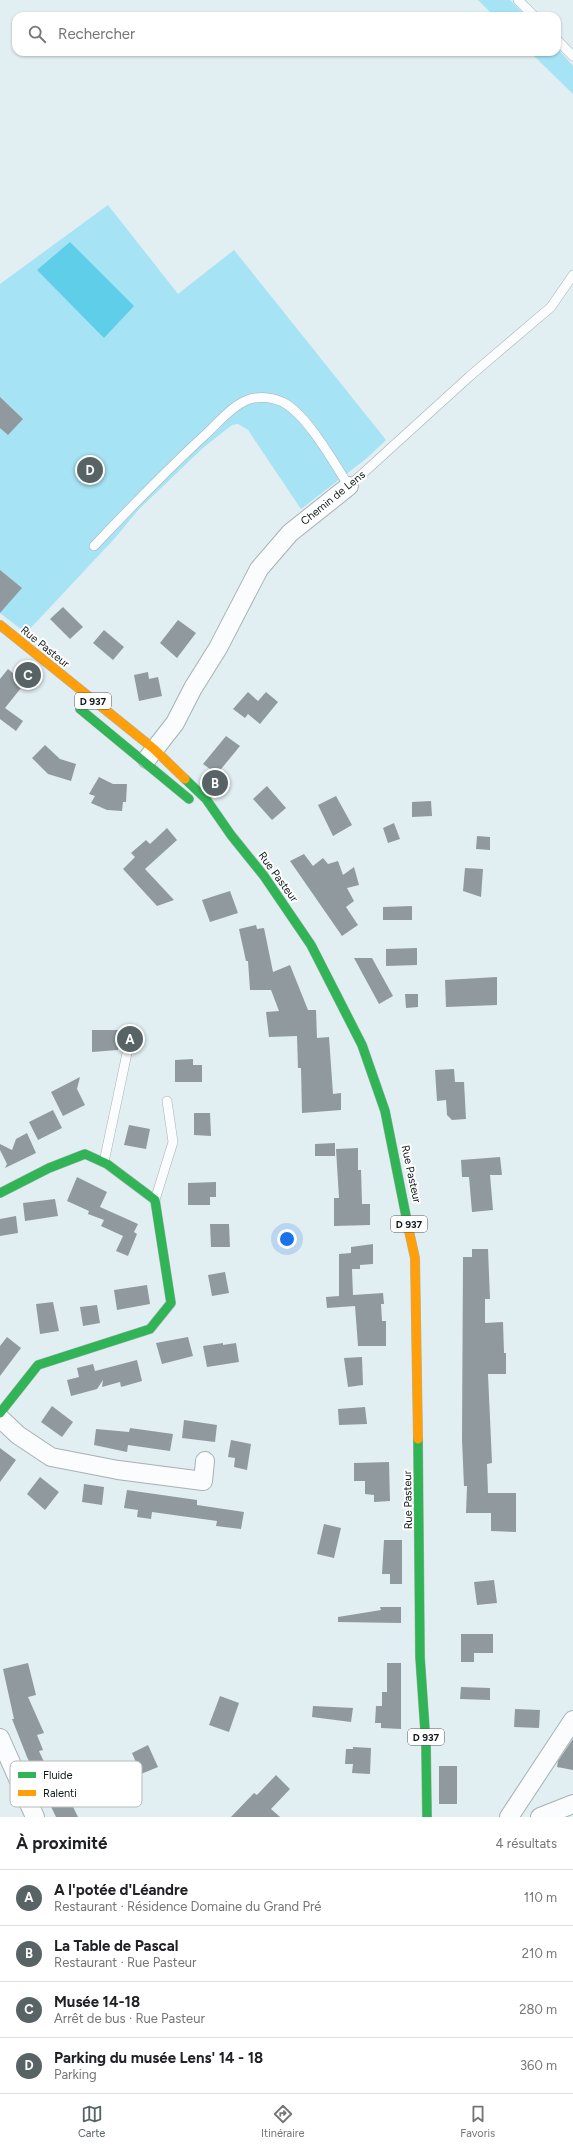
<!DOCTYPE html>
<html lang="fr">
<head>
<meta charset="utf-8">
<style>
  :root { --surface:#fff; --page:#f2f2f2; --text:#202124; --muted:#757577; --line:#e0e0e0; --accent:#586366 }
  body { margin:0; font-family:Figtree,sans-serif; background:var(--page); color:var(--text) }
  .you { position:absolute; left:287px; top:1239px; width:14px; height:14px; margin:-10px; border:3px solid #fff; border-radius:50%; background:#1a73e8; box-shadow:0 0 0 6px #1a73e833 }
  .badge { display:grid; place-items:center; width:26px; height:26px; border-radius:50%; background:var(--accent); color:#fff; font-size:13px; font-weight:700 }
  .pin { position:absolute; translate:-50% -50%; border:2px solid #fff; box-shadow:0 1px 4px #0006 }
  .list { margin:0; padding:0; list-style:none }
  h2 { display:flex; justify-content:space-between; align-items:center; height:52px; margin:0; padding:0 16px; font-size:17px }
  h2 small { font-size:13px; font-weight:400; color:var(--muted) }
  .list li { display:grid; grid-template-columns:26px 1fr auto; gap:12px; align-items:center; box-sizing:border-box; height:56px; padding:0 16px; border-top:1px solid var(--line) }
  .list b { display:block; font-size:15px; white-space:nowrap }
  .list p { margin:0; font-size:13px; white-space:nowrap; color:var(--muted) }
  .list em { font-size:13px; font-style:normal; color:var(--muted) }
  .icon { flex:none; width:22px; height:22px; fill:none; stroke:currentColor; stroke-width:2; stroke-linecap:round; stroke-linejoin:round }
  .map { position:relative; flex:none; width:573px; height:1817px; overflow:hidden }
  .search { position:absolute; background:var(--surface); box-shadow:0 1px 3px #0004; left:12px; right:12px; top:12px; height:44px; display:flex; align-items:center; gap:10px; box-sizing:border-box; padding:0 14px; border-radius:12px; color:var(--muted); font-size:15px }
  .sheet { height:276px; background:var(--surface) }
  nav { display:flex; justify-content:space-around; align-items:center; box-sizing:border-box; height:56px; border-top:1px solid var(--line); background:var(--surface); font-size:11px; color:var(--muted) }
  nav a { display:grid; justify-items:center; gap:2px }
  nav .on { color:var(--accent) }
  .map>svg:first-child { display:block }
  .green { fill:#a6e3f4 }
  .water { fill:#5fcee9 }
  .building { fill:#909a9e }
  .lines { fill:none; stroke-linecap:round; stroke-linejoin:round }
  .lane-casing { stroke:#a7b1b4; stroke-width:10 }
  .street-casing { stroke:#a7b1b4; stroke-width:20 }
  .fast-casing { stroke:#a7b1b4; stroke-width:10 }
  .slow-casing { stroke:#a7b1b4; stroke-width:10 }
  .lane { stroke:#fafcfd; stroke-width:9 }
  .street { stroke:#fafcfd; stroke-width:18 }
  .fast { stroke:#30b455; stroke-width:9 }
  .slow { stroke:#ff9f0a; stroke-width:9 }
  .labels { text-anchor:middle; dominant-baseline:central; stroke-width:4; stroke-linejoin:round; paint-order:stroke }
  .shield { fill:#fff; stroke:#575d5f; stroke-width:1 }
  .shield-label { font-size:10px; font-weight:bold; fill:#0f181a }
  .street-label { font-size:11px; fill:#0f181a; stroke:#fff }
  .key { fill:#fff; stroke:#b7baba; stroke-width:1 }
  .key-label { font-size:11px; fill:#0f181a }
</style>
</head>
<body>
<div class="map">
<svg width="573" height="1817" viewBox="0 0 573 1817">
  <rect width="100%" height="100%" fill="#e1eef2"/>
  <!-- green -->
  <path class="green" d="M478 0H510L526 16H494Z
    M557 48 573 66V94L530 52H557Z
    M108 205 178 294 234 250 386 440 367 458 301 509 248 430 238 424 232 425 204 447 139 509 115 538 26 633 0 613V284Z"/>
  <!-- water -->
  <path class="water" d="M70 242 134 306 104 338 37 270Z"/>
  <!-- building -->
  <path class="building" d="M0 397 23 419 8 435 0 428Z
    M0 570 22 588 0 613Z
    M63 607 83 627 70 639 50 619Z
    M178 620 196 633 177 658 160 643Z
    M104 630 124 647 113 660 93 643Z
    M8 669 25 683 5 708 23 721 16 731 0 719V679Z
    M148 672 149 679 158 677 162 696 139 701 134 675Z
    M248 692 258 701 266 692 278 702 260 724 248 714 245 718 233 709Z
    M226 736 240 746 217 774 203 764Z
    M45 745 60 759 76 764 71 781 48 774 32 758Z
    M99 777 113 784H127L126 802H123L122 811 107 810 91 803 95 796 89 794Z
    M267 786 286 808 272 820 253 799Z
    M336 796 352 825 333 836 318 805Z
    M431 801 432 816 412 817V802Z
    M394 823 400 839 388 843 383 828Z
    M167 828 177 840 145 869 174 900 157 906 123 869 135 857 131 853 146 840 150 844Z
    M477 836 490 837V850L476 849Z
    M304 854 313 866 323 858 328 864 338 861 343 875 354 867 359 885 347 888 354 901 346 907 358 925 342 936 290 861Z
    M465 868 483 869 481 897 463 891Z
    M230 891 238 913 210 922 202 900Z
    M412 906V920H383V907Z
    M256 925 257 929 264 928 273 972 290 965 308 1010H316L317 1038 329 1037 333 1094 341 1093V1110L302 1113 301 1068H298L297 1036 269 1037 266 1012 279 1011 271 990H250L248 961H246L239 929Z
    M417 948V965L386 966V949Z
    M354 958H372L393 996 379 1004Z
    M497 977V1005L446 1007 445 980Z
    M405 994H418V1007L406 1008Z
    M92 1030H118V1050L92 1052Z
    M193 1059V1065H202V1082H175V1060Z
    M454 1069 455 1082H464L466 1119 452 1120 447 1115 446 1100 437 1101 435 1070Z
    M80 1077 77 1089 85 1105 63 1116 51 1092Z
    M53 1110 62 1128 38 1140 29 1122Z
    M194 1113H210L211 1136 194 1135Z
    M129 1125 150 1129 146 1149 124 1145Z
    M27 1133 36 1153 5 1168 7 1164 0 1150V1144L12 1150 16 1139Z
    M335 1143V1156H315V1144Z
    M358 1148V1170H361L362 1204H370V1225L334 1226V1198H339L336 1149Z
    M500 1157 502 1175H490L493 1210 472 1212 469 1177H462L461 1160Z
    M77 1177 107 1192 100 1207 138 1224 134 1232 137 1234 128 1256 116 1251 123 1236 101 1226 104 1220 88 1214 89 1211 67 1201Z
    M216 1182V1197H210V1205H188V1183Z
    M55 1199 58 1216 25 1221 23 1203Z
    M16 1216 18 1233 0 1236V1219Z
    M210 1224H229L230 1247H211Z
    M373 1244V1264L360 1265V1269H352L353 1295 383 1293 384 1304H381L382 1321H386V1346H358L355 1306 327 1308 326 1297 339 1296V1254L351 1253V1247Z
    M472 1249H488L490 1299H485V1323L503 1322 504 1353H506V1374H488L492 1463 487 1464 488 1493H516V1532L491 1531V1513H466L467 1486H464L462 1440 463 1257H472Z
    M225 1272 229 1293 212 1296 208 1275Z
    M147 1285 150 1304 117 1310 114 1290Z
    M53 1302 59 1331 40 1334 36 1304Z
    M97 1305 100 1323 83 1326 80 1307Z
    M7 1337 21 1348 0 1376V1346Z
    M188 1337 193 1356 162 1364 156 1343Z
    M223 1343V1345L236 1343 239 1362 207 1367 203 1346Z
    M362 1357 363 1385 348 1387 344 1358Z
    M137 1360 142 1381 121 1387 120 1382 102 1387 103 1380 97 1389 71 1396 67 1380 79 1377 77 1368 93 1364 95 1371Z
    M52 1406 73 1422 62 1437 41 1422Z
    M365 1407 367 1424 339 1425 338 1409Z
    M184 1420 217 1425 215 1442 182 1438Z
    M130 1428 173 1434 170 1451 128 1445 127 1452 94 1445 96 1429 129 1432Z
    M231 1440 251 1444 247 1470 234 1467 235 1458 228 1457Z
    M0 1448 16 1460 0 1482Z
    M389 1462 390 1501 374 1502V1495L365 1494V1481H354V1463Z
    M40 1477 59 1492 45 1510 27 1494Z
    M84 1484 104 1487 102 1505 82 1502Z
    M127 1490 197 1500V1505L244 1512 241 1529 216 1526 217 1521 152 1512 151 1519 137 1517 138 1510 124 1508Z
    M324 1524 341 1528 334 1558 317 1554Z
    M384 1540H402V1584H390V1574H382Z
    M494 1580 497 1603 477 1605 474 1582Z
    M380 1607H401V1623L338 1622V1617L381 1610Z
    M461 1634H493V1653H474V1662H461Z
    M28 1663 36 1695 28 1697 44 1733 37 1735 43 1750 39 1751 50 1775 56 1772 78 1817H56L27 1757 12 1719H14L3 1669Z
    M387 1663H401V1729L381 1728V1723H375L376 1706H382V1692H387Z
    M461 1687 490 1688V1700L460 1699Z
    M220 1696 239 1703 229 1732 209 1725Z
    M313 1706 353 1708 351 1722 312 1717Z
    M515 1709 540 1710 539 1728 514 1727Z
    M573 1739V1770L557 1767 558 1761Z
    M148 1745 158 1767 141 1774 132 1753Z
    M353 1747 371 1748 370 1774 352 1773 353 1764H345L346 1749H353Z
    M439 1766H457V1804H439Z
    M276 1775 290 1789 271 1809 280 1817H231L254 1793 257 1795Z"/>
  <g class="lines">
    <!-- lane casing -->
    <g class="lane-casing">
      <path id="lane" d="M518 0 534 16
        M557 40 573 56
        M94 546C130 508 167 470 206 434 218 423 230 408 245 401 258 395 274 397 286 404 309 418 334 463 349 486L470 376 551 307 573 275
        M104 1162 130 1039
        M155 1200 173 1142 167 1101"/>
    </g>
    <!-- street casing -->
    <g class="street-casing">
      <path id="street" d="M147 759 175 723 193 688 218 648 259 569 290 533 349 486
        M0 1418 18 1435 51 1457 118 1470 203 1481 205 1461
        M0 1738 35 1817
        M509 1817 573 1720
        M540 1817 573 1804"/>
    </g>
    <!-- fast casing -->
    <g class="fast-casing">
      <path id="fast" d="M80 709 189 799
        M185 779 206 799 231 835 264 876 311 945 362 1045 385 1111 409 1231
        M0 1193 49 1168 85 1154 107 1164 155 1200 171 1303 150 1329 38 1365 0 1413
        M418 1439 420 1657 426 1745 427 1817"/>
    </g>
    <!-- slow casing -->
    <g class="slow-casing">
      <path id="slow" d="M0 625 154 749 185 779
        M409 1231 415 1258 418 1439"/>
    </g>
    <!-- lane -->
    <use href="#lane" class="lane"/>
    <!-- street -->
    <use href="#street" class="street"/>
    <!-- fast -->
    <use href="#fast" class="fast"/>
    <!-- slow -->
    <use href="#slow" class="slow"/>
  </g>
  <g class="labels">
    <!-- shield labels -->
    <g class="shield">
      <rect x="75" y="693" width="36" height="16" rx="3"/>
      <rect x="391" y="1216" width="36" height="16" rx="3"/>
      <rect x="408" y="1729" width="36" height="16" rx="3"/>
    </g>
    <g class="shield-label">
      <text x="93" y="701">D 937</text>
      <text x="409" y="1224">D 937</text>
      <text x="426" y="1737">D 937</text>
    </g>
    <!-- street labels -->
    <g class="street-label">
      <text transform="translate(333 498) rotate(-39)">Chemin de Lens</text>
      <text transform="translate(45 647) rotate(39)">Rue Pasteur</text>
      <text transform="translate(278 877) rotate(54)">Rue Pasteur</text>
      <text transform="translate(411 1174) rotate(78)">Rue Pasteur</text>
      <text transform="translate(408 1500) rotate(-91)">Rue Pasteur</text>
    </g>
  </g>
  <!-- legend -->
  <rect x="10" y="1761" width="132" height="46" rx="6" class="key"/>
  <rect x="18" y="1772" width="18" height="6" fill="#30b455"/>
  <rect x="18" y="1790" width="18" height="6" fill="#ff9f0a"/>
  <g class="key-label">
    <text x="43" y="1779">Fluide</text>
    <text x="43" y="1797">Ralenti</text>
  </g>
</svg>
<div class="you"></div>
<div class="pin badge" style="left:130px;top:1039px">A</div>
<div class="pin badge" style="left:215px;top:783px">B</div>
<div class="pin badge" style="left:28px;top:675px">C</div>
<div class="pin badge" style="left:90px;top:470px">D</div>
<div class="search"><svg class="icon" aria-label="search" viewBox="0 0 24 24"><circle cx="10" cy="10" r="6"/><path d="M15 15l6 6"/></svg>Rechercher</div>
</div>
<section class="sheet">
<h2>À proximité<small>4 résultats</small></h2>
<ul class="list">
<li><span class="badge">A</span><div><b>A l'potée d'Léandre</b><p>Restaurant · Résidence Domaine du Grand Pré</p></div><em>110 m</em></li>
<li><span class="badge">B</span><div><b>La Table de Pascal</b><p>Restaurant · Rue Pasteur</p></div><em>210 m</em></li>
<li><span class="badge">C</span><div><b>Musée 14-18</b><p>Arrêt de bus · Rue Pasteur</p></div><em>280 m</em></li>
<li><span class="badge">D</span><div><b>Parking du musée Lens' 14 - 18</b><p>Parking</p></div><em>360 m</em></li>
</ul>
</section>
<nav>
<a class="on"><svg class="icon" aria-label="map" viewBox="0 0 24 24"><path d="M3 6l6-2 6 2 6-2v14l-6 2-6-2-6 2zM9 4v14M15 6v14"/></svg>Carte</a>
<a><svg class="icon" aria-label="directions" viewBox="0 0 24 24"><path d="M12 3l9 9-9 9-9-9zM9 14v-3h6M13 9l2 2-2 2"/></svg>Itinéraire</a>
<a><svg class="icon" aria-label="saved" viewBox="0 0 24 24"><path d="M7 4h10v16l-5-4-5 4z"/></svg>Favoris</a>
</nav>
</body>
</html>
